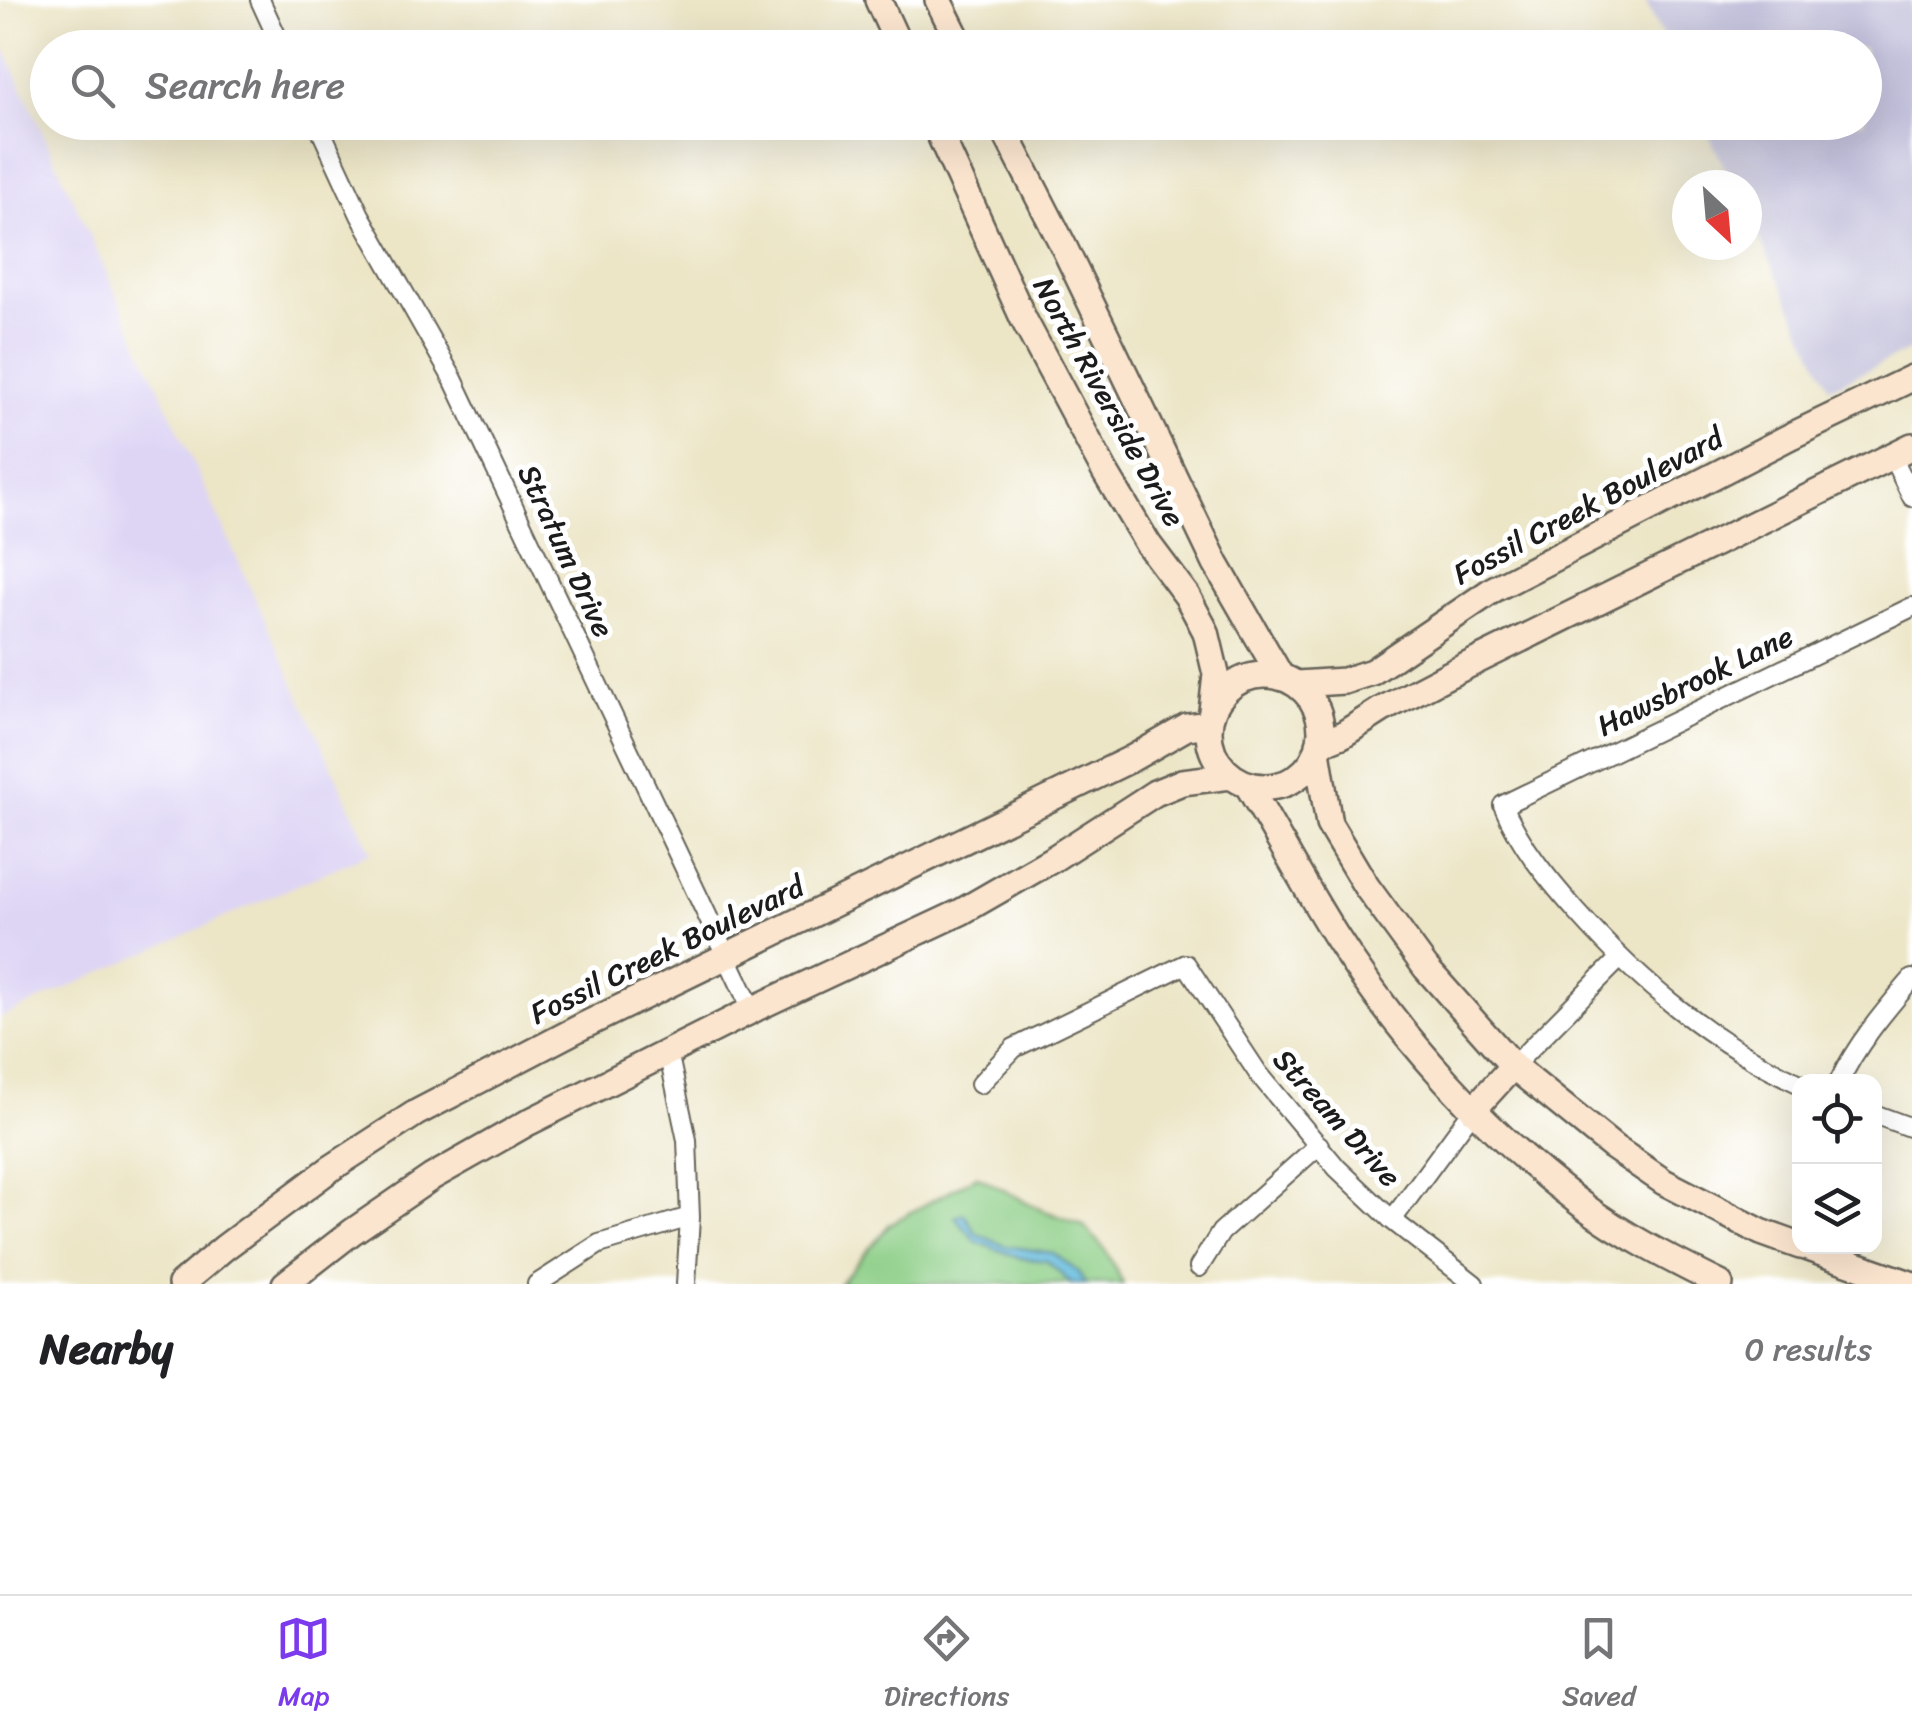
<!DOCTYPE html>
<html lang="en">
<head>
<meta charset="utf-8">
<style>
  :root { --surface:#fff; --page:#f6f6f6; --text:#202124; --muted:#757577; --line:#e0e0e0; --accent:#7c3aed }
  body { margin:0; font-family:Sriracha,sans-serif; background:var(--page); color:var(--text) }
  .controls { position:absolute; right:30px; bottom:30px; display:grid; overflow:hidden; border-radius:20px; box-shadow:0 10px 40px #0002 }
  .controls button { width:90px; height:90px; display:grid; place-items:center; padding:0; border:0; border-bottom:2px solid var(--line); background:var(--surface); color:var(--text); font:50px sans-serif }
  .compass { position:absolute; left:1672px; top:170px; width:90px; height:90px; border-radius:50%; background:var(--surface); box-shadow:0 10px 40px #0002; rotate:154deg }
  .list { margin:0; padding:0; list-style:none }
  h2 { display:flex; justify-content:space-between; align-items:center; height:130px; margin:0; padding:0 40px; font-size:42px }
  h2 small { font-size:32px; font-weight:400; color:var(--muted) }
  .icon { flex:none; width:55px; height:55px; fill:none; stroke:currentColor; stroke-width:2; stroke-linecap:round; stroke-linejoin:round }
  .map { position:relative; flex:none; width:1912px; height:1284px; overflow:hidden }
  .search { position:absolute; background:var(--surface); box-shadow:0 10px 40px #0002; left:30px; right:30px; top:30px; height:110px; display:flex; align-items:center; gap:25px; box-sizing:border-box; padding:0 35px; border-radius:55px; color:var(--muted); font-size:38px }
  .sheet { height:310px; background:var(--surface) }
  nav { display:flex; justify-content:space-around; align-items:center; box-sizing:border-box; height:140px; border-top:2px solid var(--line); background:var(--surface); font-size:28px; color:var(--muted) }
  nav a { display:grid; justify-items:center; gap:5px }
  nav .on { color:var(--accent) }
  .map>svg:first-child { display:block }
  .built { fill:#ded5f5 }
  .industrial { fill:#c3c1db }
  .green { fill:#8cce86; stroke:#547551; stroke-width:2.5 }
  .water { fill:#60badd; stroke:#3e6b7c; stroke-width:2.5 }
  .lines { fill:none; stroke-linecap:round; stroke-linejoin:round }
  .street-casing { stroke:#656258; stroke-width:22 }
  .secondary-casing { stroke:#656258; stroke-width:30 }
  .street { stroke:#fff; stroke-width:18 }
  .secondary { stroke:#fbe5cf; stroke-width:25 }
  .labels { text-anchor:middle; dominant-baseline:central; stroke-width:10; stroke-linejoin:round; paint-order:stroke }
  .street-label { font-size:30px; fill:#1c1c1c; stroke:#fff }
</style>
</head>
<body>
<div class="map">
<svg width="1912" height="1284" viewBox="0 0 1912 1284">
  <rect width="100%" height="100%" fill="#fff"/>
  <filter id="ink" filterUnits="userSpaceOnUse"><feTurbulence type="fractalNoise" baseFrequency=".01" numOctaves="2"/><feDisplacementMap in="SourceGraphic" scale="20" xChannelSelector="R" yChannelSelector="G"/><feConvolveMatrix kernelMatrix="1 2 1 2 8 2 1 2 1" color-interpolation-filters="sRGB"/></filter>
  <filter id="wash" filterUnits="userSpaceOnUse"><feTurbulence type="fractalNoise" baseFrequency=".0048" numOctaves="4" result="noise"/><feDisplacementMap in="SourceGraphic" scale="40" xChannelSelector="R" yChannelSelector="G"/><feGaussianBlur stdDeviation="2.25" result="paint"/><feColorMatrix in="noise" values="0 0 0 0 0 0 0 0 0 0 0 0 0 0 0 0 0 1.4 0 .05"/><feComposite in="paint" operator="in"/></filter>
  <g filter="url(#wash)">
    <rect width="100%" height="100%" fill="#ece5c6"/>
    <!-- built -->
    <path class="built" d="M0 39 371 852 0 1018Z"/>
    <!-- industrial -->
    <path class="industrial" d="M1645 0H1912V349L1830 387 1747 213V185H1733L1703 123 1864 122V48L1668 47Z"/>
    <!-- green -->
    <path class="green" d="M977 1176 1042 1210 1083 1225 1106 1251 1123 1284H839L890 1224Z"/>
    <!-- water -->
    <path class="water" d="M964 1214 977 1234 1005 1246 1053 1253 1078 1272 1086 1284H1072L1047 1261 1021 1258 977 1242 955 1217Z"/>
  </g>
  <g filter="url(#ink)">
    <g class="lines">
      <!-- street casing -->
      <g class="street-casing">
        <path id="street" d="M260 0 282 48
          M317 122 360 215 453 379 752 1010
          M1892 456 1912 497
          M668 1052 687 1140 690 1217 686 1284
          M1513 1066 1619 959
          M1839 1082C1857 1043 1885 1011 1912 979
          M980 1084 1014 1048 1186 964 1258 1073 1337 1168 1392 1220 1474 1284
          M1800 1084C1711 1042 1641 984 1577 912 1547 878 1521 847 1503 805L1912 607
          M1874 1114 1912 1128
          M1392 1220 1473 1110
          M1199 1267 1221 1232 1319 1145
          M537 1284 599 1244 690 1217"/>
      </g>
      <!-- secondary casing -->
      <g class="secondary-casing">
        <path id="secondary" d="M878 0 900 48
          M938 0 962 48
          M934 122 1024 320 1105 472 1148 544 1187 596 1206 632 1216 674 1212 711
          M1000 122 1063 245 1216 564 1281 677
          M1209 731a56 56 0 1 1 112 0a56 56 0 1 1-112 0Z
          M1297 684 1344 681 1372 672 1494 589 1791 436 1912 378
          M1319 744 1342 735 1381 710 1448 675 1912 446
          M1317 751 1329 824 1366 886 1426 968 1513 1066 1613 1147 1664 1182 1761 1232 1800 1246
          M1247 784C1277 834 1304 886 1335 935 1400 1038 1484 1131 1581 1204 1624 1236 1672 1260 1720 1284
          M1473 1110 1513 1066
          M1802 1246 1910 1284
          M181 1284 224 1248 330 1169 416 1113 583 1026 1131 759 1187 727 1209 724
          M285 1284 352 1232 432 1177 529 1122 756 1008 961 912 1053 859 1155 793 1182 782 1231 776"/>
      </g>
      <!-- street -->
      <use href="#street" class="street"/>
      <!-- secondary -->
      <use href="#secondary" class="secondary"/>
    </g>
  </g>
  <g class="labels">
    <!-- street labels -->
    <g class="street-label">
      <text transform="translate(1109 402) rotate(61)">North Riverside Drive</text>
      <text transform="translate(1588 506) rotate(-28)">Fossil Creek Boulevard</text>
      <text transform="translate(566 551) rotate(65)">Stratum Drive</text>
      <text transform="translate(1695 681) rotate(-26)">Hawsbrook Lane</text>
      <text transform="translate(667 950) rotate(-26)">Fossil Creek Boulevard</text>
      <text transform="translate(1337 1118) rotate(48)">Stream Drive</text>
    </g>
  </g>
</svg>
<div class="controls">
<button><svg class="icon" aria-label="locate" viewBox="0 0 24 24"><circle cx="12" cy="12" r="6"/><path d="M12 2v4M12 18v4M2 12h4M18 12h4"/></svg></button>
<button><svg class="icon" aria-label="layers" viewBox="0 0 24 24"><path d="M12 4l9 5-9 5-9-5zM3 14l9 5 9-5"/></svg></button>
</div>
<svg class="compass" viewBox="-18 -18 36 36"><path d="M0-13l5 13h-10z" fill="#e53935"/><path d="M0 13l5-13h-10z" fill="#757577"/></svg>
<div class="search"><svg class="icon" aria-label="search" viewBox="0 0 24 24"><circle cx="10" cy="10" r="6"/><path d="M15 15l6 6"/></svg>Search here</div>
</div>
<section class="sheet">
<h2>Nearby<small>0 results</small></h2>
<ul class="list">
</ul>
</section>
<nav>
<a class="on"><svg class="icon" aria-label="map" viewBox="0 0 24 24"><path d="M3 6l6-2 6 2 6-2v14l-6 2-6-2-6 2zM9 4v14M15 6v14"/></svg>Map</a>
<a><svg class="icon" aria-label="directions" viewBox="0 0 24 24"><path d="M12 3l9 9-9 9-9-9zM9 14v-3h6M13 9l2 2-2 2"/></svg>Directions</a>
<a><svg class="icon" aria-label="saved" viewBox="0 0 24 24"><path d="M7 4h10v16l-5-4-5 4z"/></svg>Saved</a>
</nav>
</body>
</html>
